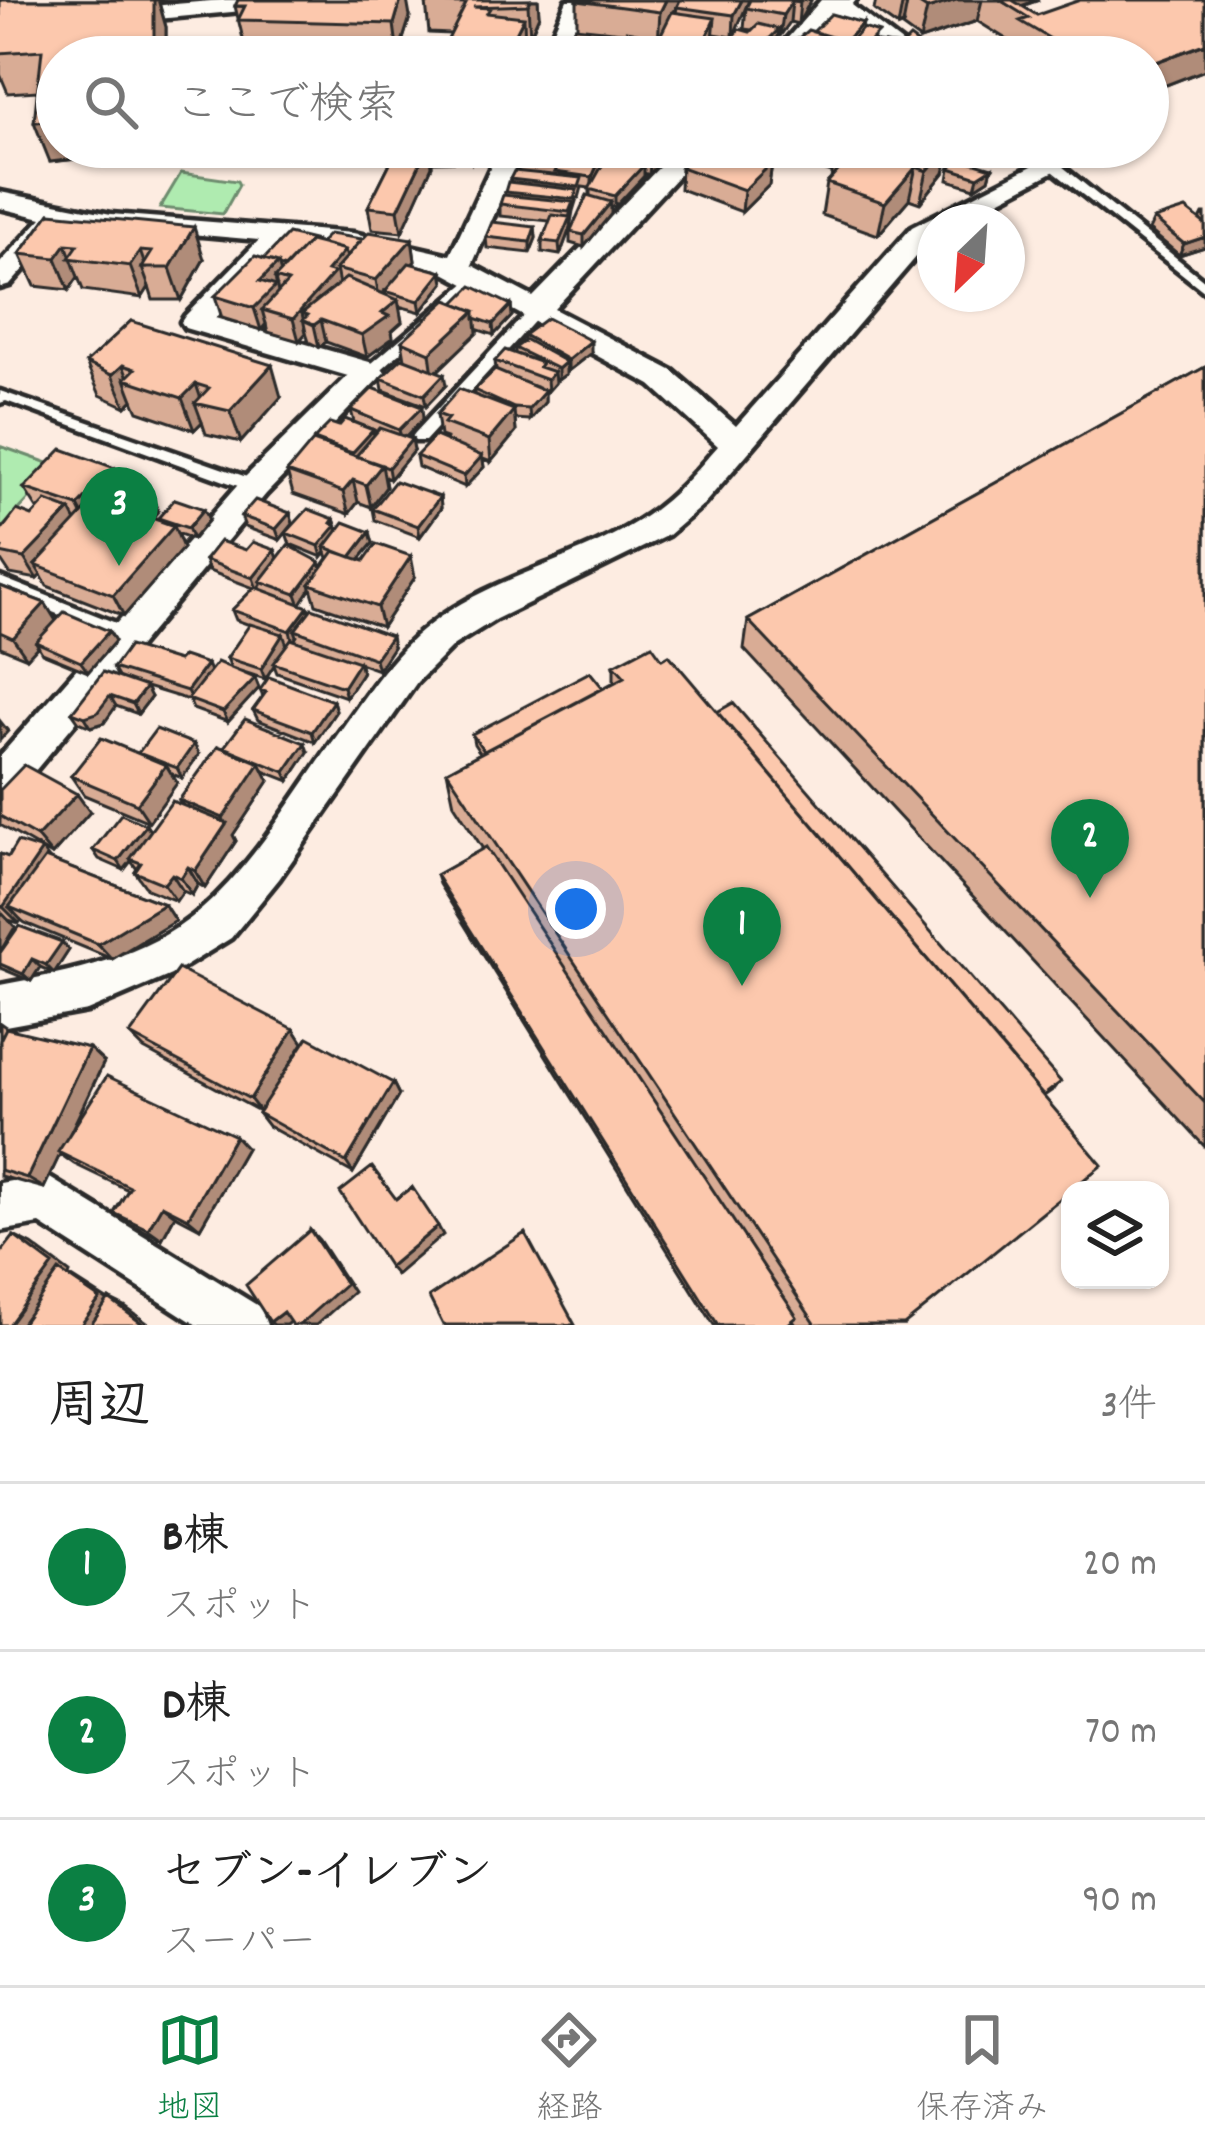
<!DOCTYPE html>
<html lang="ja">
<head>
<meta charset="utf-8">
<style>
  :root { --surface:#fff; --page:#f2f2f2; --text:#222; --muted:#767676; --line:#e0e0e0; --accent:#0b8043 }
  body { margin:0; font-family:Dekko,"Klee One",sans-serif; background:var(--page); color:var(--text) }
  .controls { position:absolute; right:36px; bottom:36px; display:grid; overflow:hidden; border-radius:24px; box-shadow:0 3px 9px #0004 }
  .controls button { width:108px; height:108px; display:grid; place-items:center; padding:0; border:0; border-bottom:3px solid var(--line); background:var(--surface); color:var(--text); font:60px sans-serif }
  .compass { position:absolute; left:917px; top:204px; width:108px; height:108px; border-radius:50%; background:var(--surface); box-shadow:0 3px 9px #0004; rotate:205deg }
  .you { position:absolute; left:576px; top:909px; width:42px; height:42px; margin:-30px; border:9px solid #fff; border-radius:50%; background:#1a73e8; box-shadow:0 0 0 18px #1a73e833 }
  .badge { display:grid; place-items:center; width:78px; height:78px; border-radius:50%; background:var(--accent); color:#fff; font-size:39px; font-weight:700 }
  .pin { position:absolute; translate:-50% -99px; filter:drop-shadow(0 3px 6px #0008) }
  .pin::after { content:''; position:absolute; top:63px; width:42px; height:36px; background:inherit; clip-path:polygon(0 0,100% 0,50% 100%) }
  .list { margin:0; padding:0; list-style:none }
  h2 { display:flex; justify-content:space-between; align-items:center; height:156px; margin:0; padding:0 48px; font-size:51px }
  h2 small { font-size:39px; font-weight:400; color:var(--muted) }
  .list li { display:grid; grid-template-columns:78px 1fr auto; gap:36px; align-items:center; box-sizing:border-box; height:168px; padding:0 48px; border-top:3px solid var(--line) }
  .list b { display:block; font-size:45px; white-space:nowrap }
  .list p { margin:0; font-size:39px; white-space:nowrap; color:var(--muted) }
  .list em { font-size:39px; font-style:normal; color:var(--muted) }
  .icon { flex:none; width:66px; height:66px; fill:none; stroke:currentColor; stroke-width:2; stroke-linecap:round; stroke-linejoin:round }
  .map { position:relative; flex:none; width:1205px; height:1325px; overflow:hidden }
  .search { position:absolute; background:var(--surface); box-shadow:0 3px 9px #0004; left:36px; right:36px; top:36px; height:132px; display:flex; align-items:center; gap:30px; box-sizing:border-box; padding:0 42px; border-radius:66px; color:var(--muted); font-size:45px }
  .sheet { height:660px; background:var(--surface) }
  nav { display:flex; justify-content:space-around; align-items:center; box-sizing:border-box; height:168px; border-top:3px solid var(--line); background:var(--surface); font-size:33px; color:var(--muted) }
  nav a { display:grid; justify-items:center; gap:6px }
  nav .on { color:var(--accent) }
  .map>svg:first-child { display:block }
  .green { fill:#afebb0; stroke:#6d8b6e; stroke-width:3 }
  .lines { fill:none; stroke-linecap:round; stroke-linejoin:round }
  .lane-casing { stroke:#2b2b2b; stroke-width:9 }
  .street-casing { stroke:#2b2b2b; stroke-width:9 }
  .lane { fill:#fdfcf7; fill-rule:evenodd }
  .street { fill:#fdfcf7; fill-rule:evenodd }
  .wall { fill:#d9ac95; stroke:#2b2b2b; stroke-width:3; fill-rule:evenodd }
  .shaded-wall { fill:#b08c79; stroke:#2b2b2b; stroke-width:3 }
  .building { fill:#fcc8ad; stroke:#2b2b2b; stroke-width:3 }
</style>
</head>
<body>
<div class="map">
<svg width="1205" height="1325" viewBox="0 0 1205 1325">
  <rect width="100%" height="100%" fill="#fdece1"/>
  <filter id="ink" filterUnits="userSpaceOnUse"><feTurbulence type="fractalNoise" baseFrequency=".00833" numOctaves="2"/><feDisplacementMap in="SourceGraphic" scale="24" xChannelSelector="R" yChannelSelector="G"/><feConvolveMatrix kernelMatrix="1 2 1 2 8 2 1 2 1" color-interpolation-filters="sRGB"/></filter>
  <g filter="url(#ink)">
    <!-- green -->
    <path class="green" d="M181 173 237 181 239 185 223 214 160 208Z
      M0 446 59 467 0 530Z"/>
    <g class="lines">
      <!-- lane casing -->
      <g class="lane-casing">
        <path id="lane" d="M1049 162H1057L1205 281V292L1049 168Z
          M475 275 482 279 480 282 375 375H365V369Z
          M536 306 543 311 541 314 425 441H415L412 437 415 433 531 308Z
          M0 391 261 482 263 486 261 490H249L6 401 0 403Z
          M0 577 136 631 139 636 136 641 130 643 0 591Z"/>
      </g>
      <!-- street casing -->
      <g class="street-casing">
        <path id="street" d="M223 0H307L296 6 115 23 104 16 115 9Z
          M567 0H589L564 57H542Z
          M821 0H856L852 5 920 57H895L837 14 795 57H771Z
          M500 147H524L472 265 533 297 679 147H705L554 309 673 371 736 426 912 227 1036 164 1017 147H1045L1066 165 957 222H935V235L704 504 668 535 496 619 454 645 417 682 279 879 231 938 171 975 87 1011 0 1027V985C70 972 146 958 202 909 257 861 298 789 341 730 367 694 392 654 428 626 492 575 580 561 647 515 675 496 696 471 718 446L651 385 437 269 353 249 287 242 215 318 380 365 385 372 266 494 14 796 0 801V756L244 478 348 376 185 328 181 322 185 316 259 240 65 223 10 285 0 288V263L42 218 0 208V192L111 214 353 233 450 255Z
          M45 1175 260 1307 267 1325H197L40 1224 0 1231V1183Z"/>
      </g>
      <!-- lane -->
      <use href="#lane" class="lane"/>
      <!-- street -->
      <use href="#street" class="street"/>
    </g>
    <!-- wall -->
    <path class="wall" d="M0 0H184L159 3 166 27V57H57L166 149 50 162 37 91 8 93 0 74Z
      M538 0 539 15 530 36H525V48L451 34 429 33 426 3Z
      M577 0 676 13 677 7 749 0 733 36 752 30 744 29 746 8 750 0H811L798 24 790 22 780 36H778L776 50 769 57H742L727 53 728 42 732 37 714 34 705 57H615L616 54 571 49 570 38 577 27Z
      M876 0H1039L1022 6 1037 15 1205 0V70L1148 92V57H1021L1012 52 1014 44 977 21 920 40 902 27 903 25 898 27 874 10Z
      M235 6 410 17 398 55 246 51Z
      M861 30 877 43 902 46H921L919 54 929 57H791L792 44 813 32Z
      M398 147H478L472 161 432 162V166L402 232 372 229 368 207Z
      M529 147H607L604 161 609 147H670L662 163 658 162 649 175 644 173V176L615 207 611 206V214L584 247 570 243V232L590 196V188L582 187 579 198H577L573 211 570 228 560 255 542 252V241L550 221 500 216V204L505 192 511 182 510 179 518 172V161ZM544 149 566 151 563 162H560V151Z
      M756 147H951L944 173 920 203 909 199 878 235 822 215 827 183 831 179 832 173Z
      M772 163 769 185 742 212 680 189 681 167Z
      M950 168H992L989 179 975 188 948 180Z
      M50 213 204 259 181 300H153L149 287 142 298 83 290 78 277 69 290 35 286 20 254Z
      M1203 214H1205V247L1179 255 1149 230 1154 219 1200 220Z
      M535 227 536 238 530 253 487 248 486 237Z
      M362 239H412L415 261 413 264 442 272 444 283 421 312 399 306 402 322 392 331 393 338 367 357 326 342 319 347 309 342 306 333 299 341 268 332 266 324 261 330 222 318 215 296 264 259 317 243Z
      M455 303 511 305 512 316 494 335 476 329 477 333 437 372 446 385 426 406 383 390 381 378 405 359 402 341Z
      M131 321 281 397 241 442 206 434 202 422 194 430 138 411 133 400 126 407 100 395 86 363Z
      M524 335 591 353 568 371 566 370V374L558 380 554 378 555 383 548 391 535 387 545 391V402L530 420 515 419 516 432 491 462 483 459 484 467 465 487 418 467 416 456 446 441V438L440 436 437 414 474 395V390L496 370 495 361 515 354V348L524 341Z
      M1205 367V1147L744 649 748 620Z
      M351 410 423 419 406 437 414 450 390 479 384 477 386 487 371 507 358 502 349 514 293 494 287 472 315 442 314 439 339 426 374 434 377 431 354 422Z
      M115 468 121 480 149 490 158 511 152 518 160 521 158 518 209 520 193 539 177 533 183 548 124 616 47 586 41 575 37 579 10 574 0 559V532L32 516 38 510 24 488Z
      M440 497 441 508 420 537 375 520 373 509Z
      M290 513 293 524 280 540 245 527 241 516Z
      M334 519 338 530 373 543 360 559 415 577 382 627 316 604 311 588 300 604 309 611 393 647 378 670 359 663 362 673 346 697 277 673 274 665 265 679 231 668 227 658 250 625 236 620 232 610 254 588 209 571 205 560 246 550 321 568 328 558 326 552 322 557 290 544 286 533Z
      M0 586 45 603 56 621 109 631 115 641 88 672 42 653 38 646 27 658 0 647Z
      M662 659 717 712 1054 1089 1044 1096 904 1325H796L793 1321 788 1325H714L439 884 436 875 483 849 454 804 447 771 480 753 474 744 472 734 603 688 614 682V665Z
      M113 668 210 671 255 678 259 688 228 722 193 709 189 700 143 686 151 697 138 714 116 706 104 723 91 727 79 722 72 712 118 677Z
      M260 690 333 701 336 711 315 742 258 720 253 710 263 697Z
      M194 744 199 754 182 778 172 774 177 783 149 822 84 795 71 776 138 753Z
      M225 749 308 752 289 781 264 771 269 781 233 835 236 841 205 888 198 884 192 895 183 891 176 901 147 889 135 872 137 869 131 861 124 870 99 859 93 850 146 825 150 831 182 804 179 800Z
      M0 790 90 812 52 855 0 825Z
      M42 850 49 860 164 904 175 921 112 959 25 923 21 920 19 923 8 920 15 927 0 952V854L8 857Z
      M62 942 69 950 54 973 40 967 31 981 0 968V953Z
      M0 1023 7 1028 104 1062 71 1133 246 1148 200 1228 175 1215 162 1239 129 1223 114 1213 128 1190 74 1164 60 1154 44 1188 0 1176Z
      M294 1029 303 1043 393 1083 399 1095 353 1173 268 1126 258 1113 259 1111 144 1049 130 1035Z"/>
    <!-- shaded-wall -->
    <path class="shaded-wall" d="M126 0H184L159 3 166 27V57H154Z
      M401 0H407L410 17 398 55 394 24Z
      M531 0H538L539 15 530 36 528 5Z
      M666 0H680L658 43 660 12Z
      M742 0H749L733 37 734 15Z
      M801 0H811L798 24 800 2Z
      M956 0H982L977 21 920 40 927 9Z
      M1000 0H1039L1014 8Z
      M792 1 790 22 780 36 783 15Z
      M907 4 903 25 898 27 902 5Z
      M524 17 525 48 521 57H504Z
      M715 18 713 39 705 57H698Z
      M863 23 861 34 850 45 844 43Z
      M779 29 776 50 769 57H765L771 37Z
      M1205 44V70L1148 92V65Z
      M57 120V147H166V149L50 162 34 122Z
      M428 147H430L432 166 402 232 398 210Z
      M470 147H478L472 161Z
      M665 147H670L662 163 663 151Z
      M948 147H951L944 173 920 203 927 171Z
      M604 150V161L592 189V177Z
      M658 153V164L649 175 650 164Z
      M772 163 769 185 742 212 744 190Z
      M644 165V176L615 207V196Z
      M916 167 909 199 878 235 885 203Z
      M992 168 989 179 975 188 978 177Z
      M573 202 570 228 560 255 559 243 569 218Z
      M611 202V214L584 247V235Z
      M194 227 204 259 181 300 170 268Z
      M535 227 536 238 530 253V242Z
      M1205 237V247L1179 255 1184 244Z
      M412 239 415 261 389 292 385 291 386 297 380 303 376 280Z
      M66 244 78 277 69 290 56 258Z
      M345 250 350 272 336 269 339 285 308 315 302 313 306 333 299 341 293 319 327 271Z
      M140 251 146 268H142L149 287 142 298 130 266Z
      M278 263 283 280 275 278 281 308 262 310 266 324 261 330 254 308 260 281Z
      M442 272 444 283 421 312 419 301Z
      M398 300 402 322 392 331 393 338 367 357 362 335 382 313Z
      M511 305 512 316 494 335 493 324Z
      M475 311 477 333 433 375 430 353Z
      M321 320 326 342 319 347 314 325Z
      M591 341V353L568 371V360Z
      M566 362V374L558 380V369Z
      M123 365 129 381 125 379 133 400 126 407 112 375Z
      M272 365 281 397 241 442 230 411Z
      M554 372 555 383 548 391 547 380Z
      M444 374 446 385 426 406 424 395Z
      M196 384 203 405 195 403 202 422 194 430 182 398Z
      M545 391V402L530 420 529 409Z
      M422 407 423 419 402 441 399 430Z
      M514 410 516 432 491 462 489 440Z
      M373 430 376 441 357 462 352 453Z
      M412 439 414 450 390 479 388 468Z
      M482 456 484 467 465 487 464 476Z
      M382 465 386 487 371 507 366 485Z
      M115 468 125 489 89 528 78 506Z
      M353 480 358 502 349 514 343 492Z
      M149 490 158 511 140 532 130 510Z
      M440 497 441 508 420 537 418 526Z
      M204 509 209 520 193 539 188 528Z
      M70 510 81 531 35 565 41 575 37 579 24 558Z
      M290 513 293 524 280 540 276 529Z
      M334 519 339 536 325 547 326 552 322 557 319 546Z
      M174 526 183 548 124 616 113 595Z
      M370 532 373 543 353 567 351 557Z
      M275 550 279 561 260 581 261 584 257 589 253 578Z
      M411 556 415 577 382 627 377 607Z
      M320 562 323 573 310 584 311 588 300 605 296 594Z
      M45 603 58 624 36 642 38 646 27 658 13 638Z
      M308 607 311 617 295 630 297 636 293 642 290 631Z
      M109 631 115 641 88 672 81 662Z
      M283 634 287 645 265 679 261 669Z
      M391 636 393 647 378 670 375 659Z
      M359 662 362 673 346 697 343 687Z
      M207 664 211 674 192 701 187 691Z
      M255 678 259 688 228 722 223 712Z
      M146 687 151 697 138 714 133 704Z
      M110 696 116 706 104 723 91 727 85 717Z
      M333 701 336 711 315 742 312 732Z
      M0 721 8 731 0 740Z
      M305 743 308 752 289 781 285 772Z
      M194 744 199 754 182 778 177 768Z
      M260 763 269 781 233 835 236 841 205 888 195 871 226 825 223 818Z
      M166 765 177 783 149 822 137 804Z
      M77 794 90 812 52 855 37 837Z
      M146 825 152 834 124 870 118 861Z
      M42 850 56 868 9 907 21 920 19 923 3 907Z
      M188 867 198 884 192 895 181 878Z
      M172 874 183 891 176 901 164 884Z
      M164 904 175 921 112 959 98 944Z
      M0 911 15 927 0 952Z
      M62 942 69 950 54 973 46 965Z
      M32 959 40 967 31 981 23 974Z
      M294 1029 303 1043 260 1112 250 1099Z
      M89 1048 104 1062 44 1188 27 1178Z
      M393 1083 399 1095 353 1173 346 1162Z
      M235 1136 246 1148 200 1228 188 1218Z
      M162 1205 175 1215 162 1239 148 1229Z
      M438 1226 443 1235 396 1275 389 1267Z
      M310 1230 319 1240 353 1292 316 1325H299Z
      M14 1236 32 1245 70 1273 69 1276 116 1306 103 1325H9Z
      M109 1299 125 1307 150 1325H144Z
      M283 1312 293 1319 286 1325H274L270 1322Z"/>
    <!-- building -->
    <path class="building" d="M0 0H154V57H57V120L34 122 42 50 0 53Z
      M238 0H401L394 24 238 20 245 6H235Z
      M426 0H531L528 5 473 7 490 8 487 13 524 17 504 57H439L466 4 426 3Z
      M666 0 660 12 577 1V0Z
      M680 0H742L734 15 677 7Z
      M750 0H801L800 2 792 1 783 15 746 8Z
      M913 0H956L927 9Z
      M1000 0H1012L1037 15 1080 0H1205V44L1148 65V57H1081L1020 21 1029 18Z
      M672 12 715 18 698 55 654 48Z
      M831 14 863 23 845 41 813 32Z
      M758 24 779 29 771 37 777 39 765 52 728 42 739 29 750 32Z
      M575 27 622 32 618 43 570 38Z
      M863 28 879 33 865 47 849 43Z
      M808 30 878 51 872 57H836L792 44Z
      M626 31 658 37 648 57H615Z
      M910 38 921 46 915 53 929 57H891Z
      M874 43 902 46 891 57 876 53 878 51 869 48Z
      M569 50 612 54 611 57H566Z
      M655 53 678 57H652Z
      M398 147H428L398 210 368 207Z
      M529 147H530L560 151 553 166 518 161Z
      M567 147 604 150 592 177 555 172 560 162 572 163 574 159 563 158Z
      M609 147H635L658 153 650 164 607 152Z
      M703 147H721L772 163 744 190 681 167Z
      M854 147H948L927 171 916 167 885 203 827 183 839 170 833 167Z
      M608 155 644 165 615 196 589 189Z
      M959 158 992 168 978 177 950 168Z
      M514 171 582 178 579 187 510 179Z
      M508 182 577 190 574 199 505 192Z
      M503 195 573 202 569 212 500 204Z
      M587 195 611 202 584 235 570 232Z
      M1186 209 1205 224V237L1184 244 1154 219Z
      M50 213 194 227 170 268H142L152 252 140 251 130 266 69 258 78 245 66 244 56 258 20 254Z
      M552 215 570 217 559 243 542 241Z
      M492 222 535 227 530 242 486 237Z
      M369 232 412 239 376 280 336 269Z
      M288 234 317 241H310L285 268 279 266 278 263 264 259Z
      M329 234 362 239 347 256 345 250 320 243Z
      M310 241 345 250 327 271 334 273 293 319 262 310 288 282 275 278Z
      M255 256 278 263 260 281 276 286 254 308 215 296Z
      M409 263 442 272 419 301 385 291Z
      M346 278 398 300 382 313 389 316 362 335 321 320 314 325 303 320 308 315 302 313Z
      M472 286 511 305 493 324 475 318V311L455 303Z
      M447 300 475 311 430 353 402 341Z
      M547 318 591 341 568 360 524 335Z
      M131 321 272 365 230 411 195 403 209 388 196 384 182 398 125 379 135 369 123 365 112 375 86 363Z
      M526 340 566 362 558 369 515 348Z
      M505 350 542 363 539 367 554 372 547 380 495 361Z
      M402 358 444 374 424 395 381 378Z
      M1205 367V1103L748 620Z
      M495 370 545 391 529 409 514 408 474 390Z
      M373 388 422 407 399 430 351 410Z
      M459 389 514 410 489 440 444 423 448 418 437 414Z
      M345 419 373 430 352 453 314 439 330 423 339 426Z
      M380 428 412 439 388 468 356 456Z
      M435 436 482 456 464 476 416 456Z
      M313 441 382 465 366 485 353 480 343 492 287 472Z
      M62 449 115 468 78 506 24 488Z
      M116 478 149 490 130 510 174 526 113 595 35 565Z
      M395 481 440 497 418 526 373 509Z
      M175 499 204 509 188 528 158 518Z
      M255 500 290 513 276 529 241 516Z
      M46 501 70 510 24 558 0 553 2 548 0 547V532L17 510 32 516Z
      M308 509 334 519 331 523 336 526 319 546 286 533Z
      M344 522 370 532 351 557 325 547Z
      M220 541 246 550 253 542 275 550 253 578 205 560Z
      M376 544 411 556 377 607 310 584 334 551 364 561Z
      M288 545 320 562 296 594 260 581Z
      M0 586 45 603 13 638 0 632Z
      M255 587 308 607 290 631 232 610Z
      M312 608 391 636 375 659 295 630Z
      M64 612 109 631 81 662 36 642Z
      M250 624 283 634 261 669 227 658Z
      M291 639 359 662 343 687 273 663Z
      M652 645 662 659 669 655 1102 1165 904 1325H816L447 771 625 677 614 665Z
      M129 646 178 661 183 656 207 664 187 691 113 668Z
      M217 662 255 678 223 712 188 699Z
      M103 672 146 687 133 704 110 696 97 713 85 717 72 712Z
      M590 672 603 688 484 751 472 734Z
      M269 677 333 701 312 732 253 710 266 692 260 690Z
      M733 703 1061 1082 1043 1096 717 712Z
      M245 719 305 743 285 772 224 747Z
      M156 729 194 744 177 768 138 753Z
      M101 738 166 765 137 804 71 776Z
      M218 746 260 763 223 818 179 800Z
      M24 765 77 794 37 837 0 816V790Z
      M172 801 227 823 195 871 188 867 181 878 172 874 164 884 135 872 141 863 130 859Z
      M121 814 146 825 118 861 93 850Z
      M17 842 42 850 3 907 0 906V854L8 857Z
      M486 847 797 1317 787 1325H718L436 875Z
      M45 858 164 904 98 944 9 907Z
      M19 926 62 942 46 965 32 959 23 974 0 964V953Z
      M178 969 294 1029 250 1099 130 1035Z
      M6 1028 89 1048 27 1178 0 1170V1040Z
      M308 1037 393 1083 346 1162 258 1113Z
      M107 1076 235 1136 188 1218 162 1205 148 1229 114 1213 130 1187 58 1152Z
      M372 1167 396 1199 412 1187 438 1226 389 1267 340 1192Z
      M310 1230 345 1284 299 1325H292L283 1312 270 1322 246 1285Z
      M525 1233 575 1325H443L429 1297Z
      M14 1236 53 1265 9 1325H0V1254Z
      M59 1271 100 1299 81 1325H21Z
      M109 1299 144 1325H91Z"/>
  </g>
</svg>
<div class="controls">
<button><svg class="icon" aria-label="layers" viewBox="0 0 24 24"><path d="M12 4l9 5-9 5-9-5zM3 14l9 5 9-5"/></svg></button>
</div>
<svg class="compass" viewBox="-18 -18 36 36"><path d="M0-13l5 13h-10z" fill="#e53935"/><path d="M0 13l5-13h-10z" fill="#767676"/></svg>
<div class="you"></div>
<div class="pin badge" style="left:742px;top:986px">1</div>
<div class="pin badge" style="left:1090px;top:898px">2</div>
<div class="pin badge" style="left:119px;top:566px">3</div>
<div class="search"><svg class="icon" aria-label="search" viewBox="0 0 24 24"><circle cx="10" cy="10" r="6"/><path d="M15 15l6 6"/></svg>ここで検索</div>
</div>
<section class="sheet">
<h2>周辺<small>3件</small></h2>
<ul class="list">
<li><span class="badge">1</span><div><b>B棟</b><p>スポット</p></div><em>20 m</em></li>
<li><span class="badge">2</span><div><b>D棟</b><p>スポット</p></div><em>70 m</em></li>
<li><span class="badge">3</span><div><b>セブン-イレブン</b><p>スーパー</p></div><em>90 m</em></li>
</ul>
</section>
<nav>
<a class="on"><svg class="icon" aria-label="map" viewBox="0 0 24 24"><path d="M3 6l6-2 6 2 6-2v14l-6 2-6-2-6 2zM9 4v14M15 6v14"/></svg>地図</a>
<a><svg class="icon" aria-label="directions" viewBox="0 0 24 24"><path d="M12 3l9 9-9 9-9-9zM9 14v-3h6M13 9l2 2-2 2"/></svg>経路</a>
<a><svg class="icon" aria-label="saved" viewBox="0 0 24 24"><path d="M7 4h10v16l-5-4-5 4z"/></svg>保存済み</a>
</nav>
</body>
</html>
